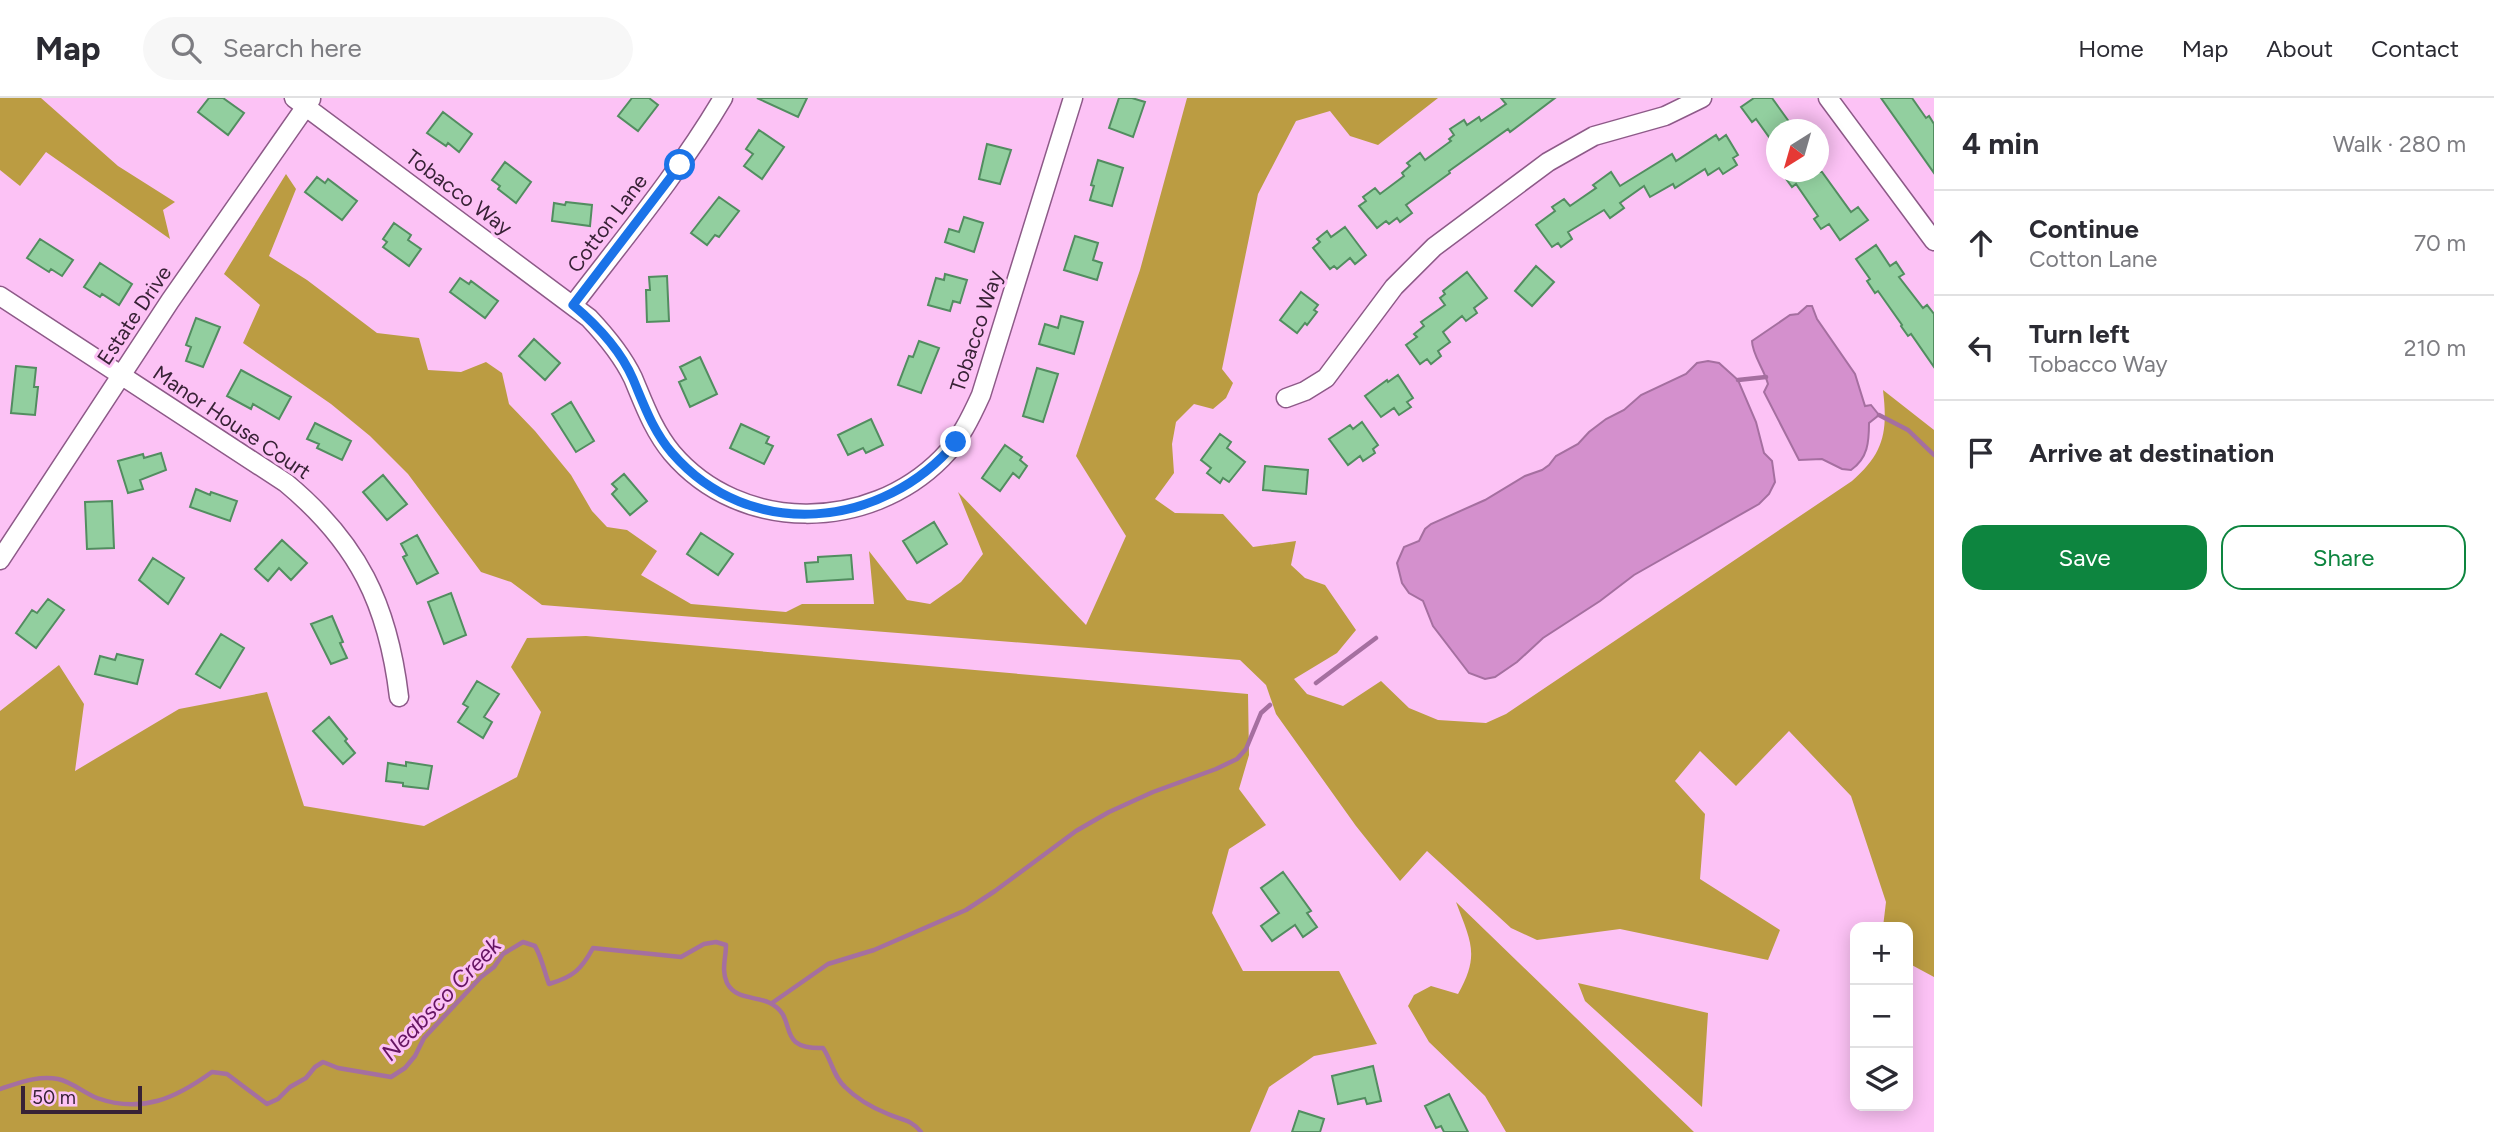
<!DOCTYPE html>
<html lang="en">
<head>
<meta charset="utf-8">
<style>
  :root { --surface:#fff; --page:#f7f7f7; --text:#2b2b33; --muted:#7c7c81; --line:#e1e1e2; --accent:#0d853f }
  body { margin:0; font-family:Figtree,sans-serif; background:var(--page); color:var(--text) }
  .controls { position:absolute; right:21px; bottom:21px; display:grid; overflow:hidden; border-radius:14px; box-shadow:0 4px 18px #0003 }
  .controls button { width:63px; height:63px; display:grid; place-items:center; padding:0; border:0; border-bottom:2px solid var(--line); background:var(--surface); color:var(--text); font:35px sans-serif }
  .compass { position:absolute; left:1766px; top:21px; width:63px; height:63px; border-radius:50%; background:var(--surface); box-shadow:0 4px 18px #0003; rotate:217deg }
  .scale { position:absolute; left:21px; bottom:18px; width:121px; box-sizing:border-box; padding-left:7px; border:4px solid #382236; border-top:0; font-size:19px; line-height:24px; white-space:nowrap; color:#382236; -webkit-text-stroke:5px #fcc2f5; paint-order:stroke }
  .stop { position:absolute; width:21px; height:21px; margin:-16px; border:5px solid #1a73e8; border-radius:50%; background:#fff }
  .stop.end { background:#1a73e8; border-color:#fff; box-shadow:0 2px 7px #0008 }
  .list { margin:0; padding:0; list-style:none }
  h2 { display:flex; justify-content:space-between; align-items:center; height:91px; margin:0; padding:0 28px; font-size:30px }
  h2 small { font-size:23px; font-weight:400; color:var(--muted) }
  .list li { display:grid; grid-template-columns:46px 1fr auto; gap:21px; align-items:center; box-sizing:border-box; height:105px; padding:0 28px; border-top:2px solid var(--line) }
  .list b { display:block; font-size:26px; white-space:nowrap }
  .list p { margin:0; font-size:23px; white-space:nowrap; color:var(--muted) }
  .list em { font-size:23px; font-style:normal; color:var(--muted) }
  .actions { display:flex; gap:14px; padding:21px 28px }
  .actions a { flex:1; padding:16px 0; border:2px solid var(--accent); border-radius:21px; text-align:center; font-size:24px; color:var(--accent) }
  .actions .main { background:var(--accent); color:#fff }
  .icon { flex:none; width:38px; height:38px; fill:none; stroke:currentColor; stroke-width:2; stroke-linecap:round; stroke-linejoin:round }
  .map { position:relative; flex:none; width:1934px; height:1034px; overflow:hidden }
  header { display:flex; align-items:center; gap:42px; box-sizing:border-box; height:98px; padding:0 35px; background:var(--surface); border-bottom:2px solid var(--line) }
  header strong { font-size:33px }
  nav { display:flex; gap:38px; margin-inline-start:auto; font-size:24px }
  .search { width:490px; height:63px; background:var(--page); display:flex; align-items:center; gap:18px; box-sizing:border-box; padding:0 24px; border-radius:38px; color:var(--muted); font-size:26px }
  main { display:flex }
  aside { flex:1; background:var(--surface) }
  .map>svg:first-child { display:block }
  .forest { fill:#bb9c42 }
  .water { fill:#d490cd; stroke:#a56fa0; stroke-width:2 }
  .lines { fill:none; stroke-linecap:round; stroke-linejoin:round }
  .stream { stroke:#a56fa0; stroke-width:4.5 }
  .building { fill:#92cf9f; stroke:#528d60; stroke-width:2 }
  .minor-casing { stroke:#8d5a88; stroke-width:21 }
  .minor { stroke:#fff; stroke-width:18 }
  .route { stroke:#1a73e8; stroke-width:9 }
  .labels { text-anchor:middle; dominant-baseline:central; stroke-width:6; stroke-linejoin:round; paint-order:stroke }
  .street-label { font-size:21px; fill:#382236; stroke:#fcc2f5 }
  .water-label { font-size:23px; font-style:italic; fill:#661562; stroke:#fcc2f5 }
</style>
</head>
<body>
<header>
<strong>Map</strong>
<div class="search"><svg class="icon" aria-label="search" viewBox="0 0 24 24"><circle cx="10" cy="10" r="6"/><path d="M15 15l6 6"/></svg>Search here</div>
<nav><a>Home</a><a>Map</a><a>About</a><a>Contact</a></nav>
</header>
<main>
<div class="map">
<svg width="1934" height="1034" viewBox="0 0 1934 1034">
  <rect width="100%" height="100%" fill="#fcc2f5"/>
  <!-- forest -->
  <path class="forest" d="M0 0H41L118 68 175 104 163 112 170 141 46 54 20 88 0 72Z
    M1187 0H1438L1378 47 1350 38 1330 13 1296 23 1258 96 1222 271 1233 285 1226 300 1213 311 1194 306 1176 324 1172 346 1174 375 1155 401 1175 415 1223 416 1253 449 1296 443 1291 467 1305 480 1325 487 1356 532 1337 555 1294 581 1307 596 1343 608 1381 583 1409 610 1438 622 1486 625 1506 616 1852 383C1884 355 1888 334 1883 292L1934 332V879L1908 865V829H1883L1886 804 1851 698 1789 633 1736 688 1700 653 1675 683 1705 716 1700 781 1780 832 1768 862 1620 831 1537 842 1511 830 1427 753 1400 783 1356 728 1276 616 1266 587 1240 562 542 507 511 484 481 474 408 376 370 338 331 306 243 245 260 207 224 176 286 76 296 91 269 158 307 182 377 235 419 240 428 272 461 274 486 264 502 275 509 306 535 333 571 377 592 413 607 429 627 432 657 453 641 477 691 506 786 514 802 506H874L869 453 907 502 930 506 961 484 983 456 958 394 1086 527 1126 438 1076 358 1140 172Z
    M586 538 1248 596 1249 657 1239 691 1266 727 1229 751 1212 815 1243 873H1339L1377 946 1314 958 1269 989 1250 1034H0V613L59 567 84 606 75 673 179 611 267 594 304 708 424 728 517 679 541 614 511 569 527 540Z
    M1456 804 1694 1034H1506L1485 998 1429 944 1408 908 1414 897 1431 888 1458 896C1480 857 1471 844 1456 804Z
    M1578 885 1708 915 1702 1009 1585 903Z"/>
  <!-- water -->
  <path class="water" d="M1807 208H1812L1817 221 1855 276 1865 308 1871 307 1879 317 1869 325C1869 344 1868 360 1851 372L1842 371 1822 361 1799 362 1764 294 1768 286C1764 271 1752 256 1752 243L1790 217 1798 216Z
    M1708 263 1719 265 1738 282 1756 324 1764 355 1772 363 1775 384 1769 396 1759 406 1634 477 1600 503 1543 540 1517 564 1495 579 1485 581 1469 575 1433 528 1423 503 1409 495 1402 485 1397 465 1404 449 1419 443 1425 431 1431 426 1485 402 1525 378 1542 372 1549 367 1556 358 1578 346 1589 334 1606 321 1624 312 1641 297 1686 276 1697 265Z"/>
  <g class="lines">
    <!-- stream -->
    <path class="stream" d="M1738 282 1766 279
      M1879 317 1908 332 1934 357
      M1316 585 1376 540
      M772 905 828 866 874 852 966 812 995 793 1076 733 1109 714 1153 694 1216 671 1237 661 1246 651 1261 615 1270 607
      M0 991C19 985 38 977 58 981 72 984 84 995 97 1000 142 1016 176 1000 212 974L227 976 267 1006 278 1001 290 989 306 980 315 969 323 964 338 970 391 979 405 970 415 958 424 940 481 879 494 869 503 856 523 844 535 848C542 860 544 873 549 886 573 879 581 872 593 850L681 859 704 846 716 844 726 847C726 860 721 872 727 885 736 902 756 898 770 905 800 920 773 951 823 950 832 963 833 978 845 989 856 1000 873 1010 888 1016 901 1022 911 1021 921 1034"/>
  </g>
  <!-- building -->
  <path class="building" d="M209 0H223L244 15 228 37 198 14Z
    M632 0H649L658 7 638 33 618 18Z
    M757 0H807L798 19Z
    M1119 0H1132L1145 4 1133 39 1109 30Z
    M1501 0H1555L1510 34 1508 31 1449 73 1450 75 1406 107 1412 115 1400 124 1397 120 1389 126 1386 123 1377 130 1359 108 1366 103 1363 99 1375 90 1380 96 1404 78 1402 75 1410 68 1407 65 1420 55 1425 62 1451 43 1449 41 1454 37 1450 31 1464 22 1467 27 1479 19 1481 23 1506 6Z
    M1754 0H1772L1795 32H1776V49L1756 21 1752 24 1741 9Z
    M1881 0H1912L1926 20 1929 18 1934 26V75Z
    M443 14 472 36 459 54 448 45 446 48 427 35Z
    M759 32 784 49 762 81 744 68 753 56 746 51Z
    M1716 37 1719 42 1726 37 1738 57 1733 60 1737 67 1723 76 1719 70 1708 77 1705 71 1675 90 1673 86 1650 99 1644 88 1620 105 1624 110 1610 120 1604 112 1568 134 1572 141 1561 149 1558 145 1552 149 1536 127 1555 113 1552 109 1564 101 1570 108 1596 90 1593 87 1611 74 1620 88 1672 56 1676 63Z
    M987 46 1011 52 1000 86 979 81Z
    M1098 62 1123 70 1112 108 1090 102 1094 88 1091 87Z
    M505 64 531 84 516 105 498 91 500 88 492 82Z
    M1781 74H1822L1851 114 1858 109 1868 122 1840 142 1829 126 1821 131 1814 121 1818 118 1796 86 1792 89Z
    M317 79 325 85 328 81 357 103 342 122 305 94Z
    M719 99 739 113 719 139 715 137 707 147 691 135Z
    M566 104 592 107 590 128 552 123 554 105 565 107Z
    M964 119 983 125 974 154 945 144 949 131 959 134Z
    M394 125 411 137 408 142 421 151 409 168 383 149 387 144 383 141Z
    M1345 129 1366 157 1355 166 1350 160 1337 171 1334 168 1330 171 1313 150 1320 144 1317 141 1327 133 1331 139Z
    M1075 138 1098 145 1093 162 1102 165 1097 182 1064 172Z
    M40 141 73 162 62 178 51 171 49 174 27 160Z
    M1876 147 1890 168 1896 164 1904 176 1899 179 1923 210 1927 207 1934 216V269L1911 236 1908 238 1901 228 1902 227 1878 193 1875 195 1867 183 1870 181 1856 161Z
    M100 165 132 186 119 207 102 196 100 199 84 189Z
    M1536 168 1554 184 1532 208 1515 193Z
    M1467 174 1487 200 1474 210 1477 215 1466 223 1462 218 1443 234 1450 244 1438 253 1441 258 1431 266 1427 261 1420 266 1406 247 1417 239 1414 236 1424 228 1421 224 1445 207 1440 200 1445 196 1443 193Z
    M945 176 967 182 960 205 953 203 950 213 928 207 936 180 944 182Z
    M667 178 669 223 647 224 646 192H650L649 179Z
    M460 180 469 186 471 183 498 203 485 220 450 194Z
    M1301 194 1318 207 1314 212 1317 214 1307 227 1305 225 1297 235 1280 222Z
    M1061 218 1083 224 1074 256 1039 246 1045 226 1058 230Z
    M196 220 220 229 203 269 186 263 191 249 186 247Z
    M534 241 560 265 545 282 519 258Z
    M919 243 939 250 921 295 898 287 909 258 913 259Z
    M700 259 717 296 690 309 679 284 686 281 680 269Z
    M16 268 36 270 34 289H38L35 317 11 315Z
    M1037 270 1058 276 1043 324 1023 318Z
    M241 272 291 299 279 321 253 306 251 311 227 298Z
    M1398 277 1413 300 1407 304 1411 309 1399 317 1394 310 1381 319 1365 298 1387 282 1388 284Z
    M571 304 594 343 576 354 552 316Z
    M871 321 883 347 866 355 863 350 848 357 838 337Z
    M1362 324 1378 347 1373 351 1375 355 1363 363 1360 358 1348 367 1329 341 1350 327 1353 331Z
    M315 325 351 343 342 362 317 350 319 346 307 341Z
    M741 326 769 339 766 345 773 348 764 366 730 350Z
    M1220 336 1231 344 1227 350 1245 364 1229 384 1223 380 1220 385 1207 375 1211 370 1201 362Z
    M1005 347 1022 359 1020 362 1027 368 1019 380 1013 375 1000 393 982 380Z
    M161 355 166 372 140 382 143 391 128 395 118 363 143 356 144 360Z
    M1265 368 1308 372 1306 396 1263 392Z
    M624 376 647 403 630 417 612 396 617 391 612 386Z
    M383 377 407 406 387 422 363 394Z
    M196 391 210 397 211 394 237 403 230 423 190 409Z
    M112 403 114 450 87 451 85 404Z
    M934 424 947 446 917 465 903 443Z
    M701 435 733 456 718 477 687 456Z
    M417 437 438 475 417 486 403 459 407 457 401 446Z
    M282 442 307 465 291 482 279 470 268 483 255 471Z
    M851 457 853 481 807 484 805 465 818 464V459Z
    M153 460 184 480 168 506 139 482Z
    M451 495 466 537 444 546 428 504Z
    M48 501 64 512 36 550 16 535 32 512 37 515Z
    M332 518 343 544 340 545 347 560 331 566 311 526Z
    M221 536 244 550 220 590 196 576Z
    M117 556 143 562 137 586 95 576 100 558 115 562Z
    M477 583 499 596 484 619 492 624 483 640 458 624 468 609 463 606Z
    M329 619 347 641 345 643 355 655 343 666 313 633Z
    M406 664 432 668 428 691 403 688V685L386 683 388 665 406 668Z
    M1283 774 1311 813 1307 815 1317 829 1303 839 1295 827 1272 843 1261 828 1279 815 1261 790Z
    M1373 968 1381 1003 1367 1006 1365 1000 1338 1006 1332 978Z
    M1449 996 1468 1034H1444L1441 1028 1436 1030 1425 1008Z
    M1299 1013 1324 1021 1320 1034H1292Z"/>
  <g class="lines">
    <!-- minor casing -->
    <g class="minor-casing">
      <path id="minor" d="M294 0 589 220C606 238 622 257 633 280 644 306 653 332 672 355 741 436 869 434 942 360 960 342 971 319 981 297L1073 0
        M1828 0 1934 143
        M0 198 286 385C358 445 388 506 399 599
        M573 207C625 139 680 73 723 0
        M1286 300 1305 293 1326 280 1394 189 1434 149 1548 64 1594 38 1665 18 1702 0
        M0 462 170 203 311 1"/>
    </g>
    <!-- minor -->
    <use href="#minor" class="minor"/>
  </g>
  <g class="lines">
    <!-- route -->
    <path class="route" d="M680 67 573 207C598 228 620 251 633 281 644 307 653 333 672 355 750 445 883 431 956 344"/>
  </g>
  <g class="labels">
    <!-- street labels -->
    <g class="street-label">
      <text transform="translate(459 94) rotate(37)">Tobacco Way</text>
      <text transform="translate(607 125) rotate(-53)">Cotton Lane</text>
      <text transform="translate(134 217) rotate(-56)">Estate Drive</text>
      <text transform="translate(976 233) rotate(-72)">Tobacco Way</text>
      <text transform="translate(232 324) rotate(34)">Manor House Court</text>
    </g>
    <!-- water labels -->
    <g class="water-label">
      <text transform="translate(441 901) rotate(-46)">Neabsco Creek</text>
    </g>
  </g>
</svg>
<div class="controls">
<button>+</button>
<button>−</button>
<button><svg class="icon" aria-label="layers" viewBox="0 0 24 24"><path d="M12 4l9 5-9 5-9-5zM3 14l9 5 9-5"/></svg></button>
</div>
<svg class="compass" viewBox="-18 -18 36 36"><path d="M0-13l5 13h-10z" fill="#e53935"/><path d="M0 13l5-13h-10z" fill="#7c7c81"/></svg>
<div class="scale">50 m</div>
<div class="stop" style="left:680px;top:67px"></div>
<div class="stop end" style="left:956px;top:344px"></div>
</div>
<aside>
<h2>4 min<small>Walk · 280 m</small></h2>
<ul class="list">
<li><svg class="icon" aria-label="ahead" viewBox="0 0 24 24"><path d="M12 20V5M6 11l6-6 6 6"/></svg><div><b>Continue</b><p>Cotton Lane</p></div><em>70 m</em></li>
<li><svg class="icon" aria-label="left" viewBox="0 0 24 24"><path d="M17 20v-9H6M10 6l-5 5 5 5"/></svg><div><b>Turn left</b><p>Tobacco Way</p></div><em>210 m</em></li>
<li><svg class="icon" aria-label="arrive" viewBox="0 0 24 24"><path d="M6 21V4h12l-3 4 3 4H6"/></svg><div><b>Arrive at destination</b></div></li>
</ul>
<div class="actions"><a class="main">Save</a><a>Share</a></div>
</aside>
</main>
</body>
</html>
